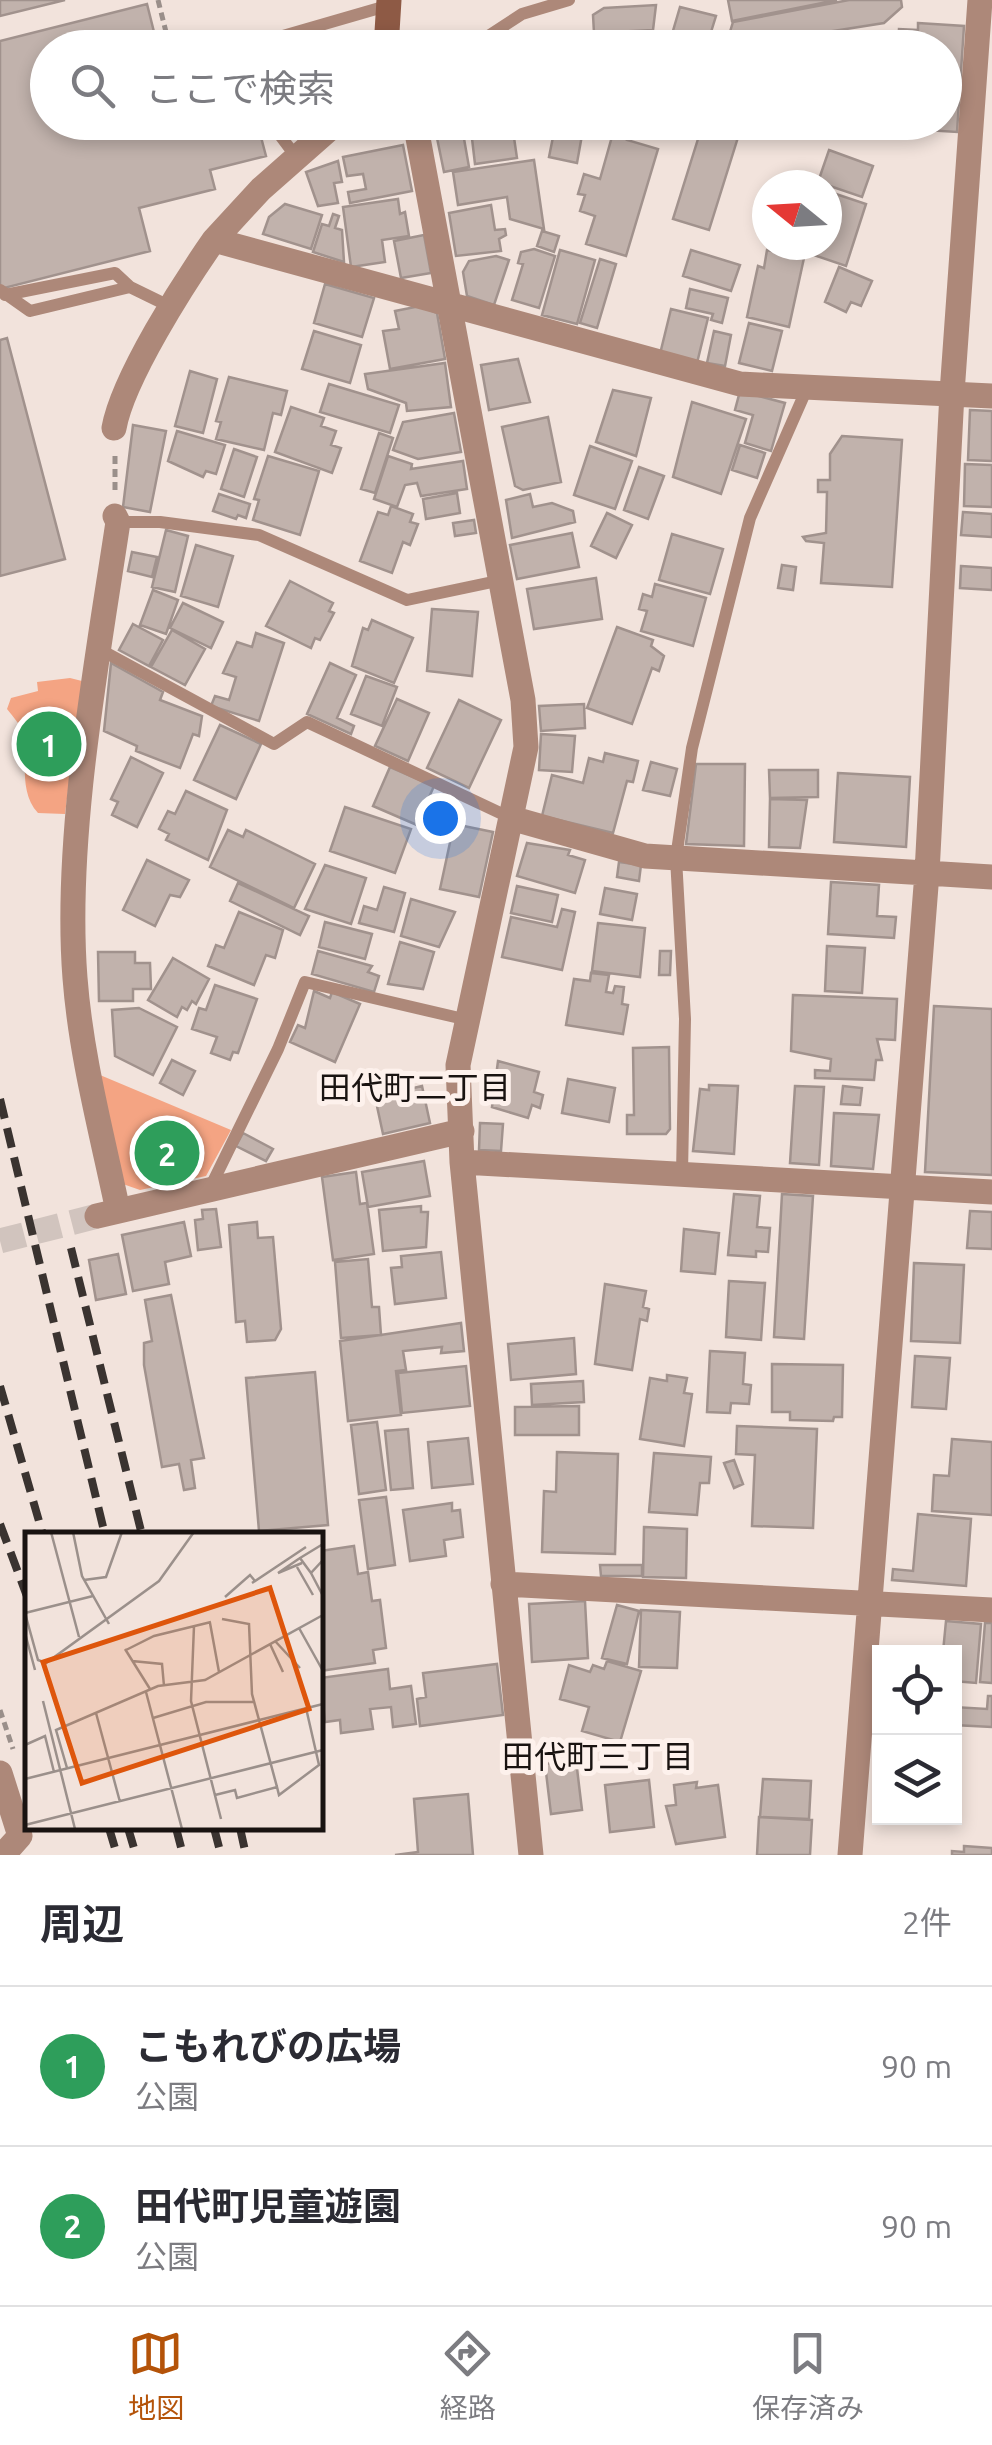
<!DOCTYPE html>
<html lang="ja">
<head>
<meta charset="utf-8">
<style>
  :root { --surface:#fff; --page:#f2f2f3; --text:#2b2b33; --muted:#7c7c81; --line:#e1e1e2; --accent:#b45309 }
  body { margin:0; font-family:Ubuntu,"Noto Sans JP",sans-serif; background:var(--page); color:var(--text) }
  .controls { position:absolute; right:30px; bottom:30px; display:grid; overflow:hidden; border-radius:0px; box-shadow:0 5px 15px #0003 }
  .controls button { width:90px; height:90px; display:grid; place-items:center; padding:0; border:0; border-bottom:2px solid var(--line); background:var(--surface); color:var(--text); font:50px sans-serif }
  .compass { position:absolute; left:752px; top:170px; width:90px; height:90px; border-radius:50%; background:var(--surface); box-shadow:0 5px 15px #0003; rotate:288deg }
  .you { position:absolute; left:440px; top:818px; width:35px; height:35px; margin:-25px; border:8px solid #fff; border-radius:50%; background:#1a73e8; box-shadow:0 0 0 15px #1a73e833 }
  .badge { display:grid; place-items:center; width:65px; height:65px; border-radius:50%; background:var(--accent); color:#fff; font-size:32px; font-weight:700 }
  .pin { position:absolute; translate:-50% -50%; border:5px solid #fff; box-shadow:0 2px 10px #0006 }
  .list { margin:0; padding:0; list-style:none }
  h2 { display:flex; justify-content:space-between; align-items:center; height:130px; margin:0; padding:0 40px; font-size:42px }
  h2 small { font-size:32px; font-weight:400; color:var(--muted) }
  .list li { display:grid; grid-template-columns:65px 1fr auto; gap:30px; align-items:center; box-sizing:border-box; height:160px; padding:0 40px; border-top:2px solid var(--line) }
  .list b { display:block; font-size:38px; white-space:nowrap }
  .list p { margin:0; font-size:32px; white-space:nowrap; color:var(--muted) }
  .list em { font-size:32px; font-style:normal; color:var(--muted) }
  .icon { flex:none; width:55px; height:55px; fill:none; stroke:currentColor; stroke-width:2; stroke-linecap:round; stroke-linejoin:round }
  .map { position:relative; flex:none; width:992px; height:1855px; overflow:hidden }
  .search { position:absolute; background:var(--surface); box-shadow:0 5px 15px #0003; left:30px; right:30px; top:30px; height:110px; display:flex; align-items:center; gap:25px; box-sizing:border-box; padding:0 35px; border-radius:55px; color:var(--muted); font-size:38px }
  .sheet { height:450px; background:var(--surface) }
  nav { display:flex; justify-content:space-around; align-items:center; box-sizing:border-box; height:140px; border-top:2px solid var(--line); background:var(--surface); font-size:28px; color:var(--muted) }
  nav a { display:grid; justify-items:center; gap:5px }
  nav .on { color:var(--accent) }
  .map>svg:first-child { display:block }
  .green { fill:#f4a483 }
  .building { fill:#c1b2ac; stroke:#a1928d; stroke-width:2.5 }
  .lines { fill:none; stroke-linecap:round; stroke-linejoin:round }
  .street-tunnel { stroke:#d1c4be; stroke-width:25; stroke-dasharray:25 12; stroke-linecap:butt }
  .path { stroke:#9a8f8a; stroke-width:5; stroke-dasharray:8 5; stroke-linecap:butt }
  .lane { stroke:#ad8879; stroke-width:12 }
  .street { stroke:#ad8879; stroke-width:25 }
  .secondary { stroke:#8e5a45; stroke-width:25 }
  .rail { stroke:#3a3330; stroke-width:8; stroke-dasharray:20 10; stroke-linecap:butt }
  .labels { text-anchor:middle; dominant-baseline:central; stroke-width:10; stroke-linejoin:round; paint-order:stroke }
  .neighbourhood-label { font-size:32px; fill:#191311; stroke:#fdf1ec }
  .inset-road { fill:none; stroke:#9b908b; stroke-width:2.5 }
  .view { fill:#de560c; fill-opacity:0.15; stroke:#de560c; stroke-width:5 }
  .inset-edge { fill:none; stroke:#191311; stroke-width:5 }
</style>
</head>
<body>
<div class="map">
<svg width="992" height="1855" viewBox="0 0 992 1855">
  <rect width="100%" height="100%" fill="#f2e3dc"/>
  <!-- green -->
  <path class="green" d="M70 678 82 681 65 814 38 813C19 792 27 763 24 736 23 727 13 717 7 709L11 698 38 691 37 682Z
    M100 1075 231 1130 206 1176 140 1190 120 1183Z"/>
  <!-- building -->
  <path class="building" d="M0 0H65L0 16Z
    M728 0H837L732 21Z
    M849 0H901L902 7 884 23 725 48 733 22Z
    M147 4 158 48H48V122H257L266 156 210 170 215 189 139 208 150 251 0 289V41Z
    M656 5 653 30 594 33 593 15 604 8Z
    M680 7 716 16 706 48 670 41Z
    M918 23 964 26 957 132 893 128V122H944V48H898L899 29 918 30Z
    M236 33 239 48H178Z
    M365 122H400V123L354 136 353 131Z
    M556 122 584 124 577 163 549 157Z
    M703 123 739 134 709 230 673 219Z
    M512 124 517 158 475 164 471 130Z
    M615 126 630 130 627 140 658 149 626 256 586 244 595 216 580 211 585 195 578 194 584 174 600 179Z
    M463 133 469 167 444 172 437 138Z
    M403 145 412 191 350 203 348 192 366 189 363 174 347 176 343 157Z
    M829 150 873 166 862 197 818 182Z
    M534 160 544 229 510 219 507 197 458 205 453 172Z
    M338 161 342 182 334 183 338 203 318 206 306 172Z
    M827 191 866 204 846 266 802 251 803 245H827Z
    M398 199 400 214 405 212 409 236 382 240 385 262 351 267 343 207Z
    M285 204 322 215 311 249 263 234 269 217Z
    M491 205 495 230 505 229 506 235 499 239 501 251 456 256 449 213Z
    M333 214 339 216 335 228 342 230 344 262 313 252 322 224 329 226Z
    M542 231 559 236 554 252 537 246Z
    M424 235 431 273 401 278 394 241Z
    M534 249 555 256 539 308 512 300 523 264 518 263 521 252Z
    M560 250 595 260 577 324 542 315Z
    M691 250 740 265 731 291 683 276Z
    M767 250 804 258 789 327 747 317 758 266 764 268Z
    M496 256 509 260 494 305 467 296 463 272 469 261Z
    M600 259 616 264 597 328 580 323Z
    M839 267 872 281 861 306 851 302 846 312 825 302Z
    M325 284 374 298 362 337 314 323Z
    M690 289 728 298 722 323 711 320 713 314 686 308Z
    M420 306 437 313 445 359 390 369 383 331 399 329 395 311Z
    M671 309 708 318 697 363 660 354Z
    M749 323 782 331 772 371 739 363Z
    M314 331 361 345 350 383 302 369Z
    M714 331 731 335 725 366 707 363Z
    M7 338 65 559 0 576V340Z
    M518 359 530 402 489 410 481 365Z
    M445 363 451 407 407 411 406 403 368 389 365 374Z
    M190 371 217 379 203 433 175 426Z
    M229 377 287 391 281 415 273 413 264 450 216 439 221 422 216 421Z
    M329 384 399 405 390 433 320 412Z
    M613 390 651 398 636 456 596 442Z
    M740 391 785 403 771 451 745 443 753 415 735 410Z
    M692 402 746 419 721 494 673 477Z
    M291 407 324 418 321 426 336 431 331 445 341 448 332 473 275 452Z
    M970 410 992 411V461L968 460Z
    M454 413 461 452 418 459 393 450 403 422Z
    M548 417 561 482 523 490 515 486 502 427Z
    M133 425 166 431 150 512 123 507Z
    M177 431 225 445 216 474 206 471 203 477 168 461Z
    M379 433 393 438 375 493 361 489Z
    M842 436 902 440 892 587 821 583 824 543 806 541 803 537 826 533 827 492H818V480H830V454Z
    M740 445 765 453 757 478 732 470Z
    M590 446 632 461 615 509 574 495Z
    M234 449 257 457 244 497 221 489Z
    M268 456 319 471 300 535 253 520 259 500 254 499Z
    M388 456 412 464 411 469 463 461 467 489 421 496 417 483 405 485 397 507 374 499Z
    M965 464 992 465V507L964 506Z
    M639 467 664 476 648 519 624 510Z
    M457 493 460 513 426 519 423 499Z
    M219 494 250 504 246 518 238 515 236 519 213 511Z
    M530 494 533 507 552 503 573 511 575 522 512 538 506 500Z
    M391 506 413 514 410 522 418 524 410 545 403 542 392 573 360 561 378 512 388 515Z
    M963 512 992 514V537L961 535Z
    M607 513 632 525 616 558 591 546Z
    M474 520 476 533 455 536 453 523Z
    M166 530 188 536 175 592 152 587Z
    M572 533 579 567 517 579 510 545Z
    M672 534 723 549 710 594 659 580Z
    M196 545 233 556 218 607 181 596Z
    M132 552 157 557 152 577 128 571Z
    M782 565 796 567 793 590 778 588Z
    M961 566 992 568V590L960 588Z
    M596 578 602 619 534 629 527 589Z
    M290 581 333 603 329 611 334 613 320 640 315 638 311 648 266 626Z
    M655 584 706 598 693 646 641 631 647 611 639 609 643 594 652 597Z
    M153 590 178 600 166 634 140 625Z
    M183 603 223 622 211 648 170 628Z
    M432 609 478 612 472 676 427 671Z
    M372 620 413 638 394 683 352 666 363 628 368 630Z
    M133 624 163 640 149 666 119 650Z
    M617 627 653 640 651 646 664 656 659 671 652 668 632 724 587 708Z
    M172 630 205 649 185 685 151 667Z
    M256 633 284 643 259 721 211 706 215 696 229 700 236 677 223 673 237 642 252 647Z
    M111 663 163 692 160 700 202 716 199 736 193 734 180 768 136 751 137 746 104 731Z
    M330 663 356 675 337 718 354 726 351 734 307 714Z
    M366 676 397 687 382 726 351 714Z
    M397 699 429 713 408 761 375 746Z
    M459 700 501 720 469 788 427 768Z
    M584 704 585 728 541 731 539 706Z
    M220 725 261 744 236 799 194 780Z
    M541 734 575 736 572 772 539 770Z
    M605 753 638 761 633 782 627 781 613 833 542 816 552 775 583 783 589 758 603 762Z
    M131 757 163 773 137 827 112 815 118 802 111 799Z
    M651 762 677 769 670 796 643 790Z
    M696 764H745L744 846 686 844Z
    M390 767 434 786 417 825 373 806Z
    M769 770H818V797L770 798Z
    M838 773 910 777 906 847 834 842Z
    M186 791 227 810 208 860 166 840 169 834 159 829 168 811 175 814Z
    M770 799 807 800 800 848 769 847Z
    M345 807 411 829 395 873 330 851Z
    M454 824 493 832 479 897 440 889Z
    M228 830 243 837 246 830 315 864 294 908 210 867Z
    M527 843 570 850 568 855 585 860 575 893 517 876Z
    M147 860 189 880 180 897 170 895 155 926 123 910Z
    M619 862 641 865 639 881 617 877Z
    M325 865 366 878 351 924 305 909Z
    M831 882 879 885 877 916 896 917 894 938 828 934Z
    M238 883 309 916 300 935 230 901Z
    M517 886 558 895 552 922 511 913Z
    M384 887 405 893 394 932 359 923 364 906 377 910Z
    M605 888 637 894 632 920 600 914Z
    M411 899 455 912 439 947 401 936Z
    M562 909 575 912 562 970 502 957 511 917 557 927Z
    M239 912 283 930 275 958 266 955 254 985 208 966 216 945 224 948Z
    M325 922 372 934 365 959 319 947Z
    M598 923 645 928 640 977 592 971Z
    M400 942 434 952 423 989 388 984Z
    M827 946 865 948 862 993 825 991Z
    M318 951 372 966 368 972 379 976 374 992 312 974Z
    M660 951H671L670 975H659Z
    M98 952H135V963H150L151 989H133V1001H99Z
    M173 958 209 979 196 1004 192 1001 187 1010 182 1007 177 1017 148 1000Z
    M591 973 609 975 606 992 613 993 615 986 624 987 622 1004 628 1005 623 1034 566 1025 574 979 590 981Z
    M215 985 257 999 238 1053 233 1052 230 1060 211 1053 217 1037 192 1029 199 1008 206 1010Z
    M314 991 330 998 332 992 360 1004 335 1062 290 1042 298 1025 305 1028Z
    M793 995 897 999 895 1040 877 1039 882 1060H876L874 1080 815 1078V1070L830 1071 831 1059 791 1051Z
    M934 1006 992 1009V1175L925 1172Z
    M139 1008 177 1027 153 1075 115 1056 112 1010Z
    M669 1047 670 1129 666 1134H627V1115H634L633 1048Z
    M172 1060 195 1071 183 1095 160 1083Z
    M498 1061 539 1072 534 1092 543 1095 540 1108 532 1105 528 1118 492 1107Z
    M568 1079 615 1088 609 1122 562 1113Z
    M709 1085 738 1086 734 1154 693 1151 700 1089 709 1090Z
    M422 1086 430 1123 383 1134 375 1097Z
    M795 1086 824 1087 819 1165 790 1163Z
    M843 1086 862 1088 860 1105 841 1104Z
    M834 1113 879 1115 873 1169 831 1166Z
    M480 1123 503 1124 501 1151 479 1150Z
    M243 1133 273 1149 266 1161 236 1146Z
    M424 1161 430 1196 368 1207 362 1172Z
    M356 1172 360 1204 367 1203 374 1254 333 1260 322 1177Z
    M734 1194 760 1196 757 1227 770 1228 768 1252 756 1251V1257L728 1255Z
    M782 1194 813 1196 804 1339 774 1337Z
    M421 1206V1212H428L426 1247 383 1251 379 1210Z
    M216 1209 221 1247 198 1250 195 1220 203 1219 202 1210Z
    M970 1211 992 1212V1249L967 1248Z
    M184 1222 191 1256 165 1262 169 1284 133 1291 122 1235Z
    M257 1222 258 1238 273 1237 281 1329 275 1340 247 1342 245 1321 236 1322 229 1225Z
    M684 1229 719 1233 715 1274 681 1271Z
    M441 1252 446 1298 395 1304 391 1268 402 1267 401 1256Z
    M118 1254 126 1294 96 1300 89 1260Z
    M368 1259 372 1307H379L381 1335 341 1338 335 1262Z
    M914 1263 964 1265 960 1343 911 1341Z
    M729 1281 765 1283 761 1340 726 1337Z
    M605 1284 646 1291 643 1307 649 1309 647 1321 640 1319 632 1370 595 1364Z
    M171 1295 204 1458 191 1460 195 1488 184 1490 179 1464 162 1467 144 1365V1343L152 1341 145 1300Z
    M461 1323 464 1351 441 1353 442 1347 403 1351 406 1370 396 1371 401 1415 348 1421 340 1341Z
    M574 1338 576 1374 511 1380 508 1344Z
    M710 1351 745 1353 743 1384 751 1385 749 1404 731 1403 730 1413 707 1412Z
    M915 1356 950 1358 946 1409 912 1407Z
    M772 1364 843 1365 842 1417H834L833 1421 790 1420V1412H772Z
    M466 1366 470 1406 402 1413 398 1373Z
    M315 1372 328 1525 259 1531 246 1378Z
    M667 1375 687 1378 684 1393 692 1394 684 1446 640 1439 650 1378 667 1381Z
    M583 1381 584 1402 532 1405 531 1384Z
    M579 1406V1435H515V1407Z
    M377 1422 386 1490 359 1494 351 1425Z
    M737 1426 817 1429 813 1528 752 1526 755 1455 736 1454Z
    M408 1429 413 1488 391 1490 385 1431Z
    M468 1438 473 1484 432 1488 428 1442Z
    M952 1439 992 1442V1515L932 1511 934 1475 949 1476Z
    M557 1452 618 1454 615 1554 542 1552 544 1491 556 1492Z
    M654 1453 711 1457 709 1483H700L697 1515 649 1512Z
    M734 1460 743 1484 734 1488 724 1463Z
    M386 1497 395 1565 368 1569 359 1500Z
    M452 1503V1511L460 1510 463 1537 444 1540 446 1556 410 1561 403 1510Z
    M918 1514 971 1519 966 1586 892 1580 893 1569 913 1571Z
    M644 1527 687 1529 686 1578 643 1577Z
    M354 1546 358 1574 368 1572 372 1601 380 1600 386 1648 373 1650 375 1663 320 1671V1551Z
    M600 1565H642V1576H601Z
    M585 1601 588 1658 532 1662 529 1604Z
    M617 1605 639 1611 627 1664 602 1658Z
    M641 1610 680 1612 677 1668 639 1667Z
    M946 1621 981 1624 976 1683 954 1681V1652H943Z
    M985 1623H992V1683L980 1682Z
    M607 1661 641 1671 620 1742 582 1731 589 1707 560 1699 569 1665 590 1672 593 1665 604 1669Z
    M497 1664 503 1715 420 1726 417 1699 426 1697 423 1673Z
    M388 1669 390 1689 411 1686 416 1724 393 1727 391 1707 370 1709 373 1729 341 1733 340 1720 325 1722 320 1678Z
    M988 1696H992V1727L954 1725V1707L987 1709Z
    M576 1760 582 1810 551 1814 545 1764Z
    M763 1779 811 1781 809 1819 760 1817Z
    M649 1780 654 1827 610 1832 605 1785Z
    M697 1782 696 1788 718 1785 725 1837 676 1844 666 1806 676 1805 674 1785Z
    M468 1794 473 1855H395L418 1852 414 1799Z
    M759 1817 812 1820 810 1855H757Z
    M964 1846 992 1848V1855H952V1851L964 1852Z"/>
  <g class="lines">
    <!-- street-tunnel -->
    <path class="street-tunnel" d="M0 1241 97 1216"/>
    <!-- path -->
    <path class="path" d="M158 0 170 48
      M115 456V490
      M0 1710 13 1749"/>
    <!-- lane -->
    <path class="lane" d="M263 48 269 40 390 5
      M470 48 522 14 569 0
      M270 122 297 158
      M418 132 490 122
      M0 290 30 311 130 287 171 307
      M5 295 115 273 130 287
      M118 522H160L259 535 407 600 502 580
      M99 649 274 744 307 722 511 818
      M682 1173 685 1019 676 858 692 748 750 518 808 386
      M210 1188 278 1049 305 982 468 1020"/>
    <!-- street -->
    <path class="street" d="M415 122 523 700 526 747 458 1065 462 1162 531 1855
      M214 240 261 189 337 122
      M114 428C123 378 184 283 214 240L740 384 992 396
      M115 516 118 522C97 662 64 838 75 978 81 1057 102 1134 118 1211
      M511 818 645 856 992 877
      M462 1162 992 1192
      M97 1216 462 1131
      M503 1584 992 1610
      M0 1773 20 1836 3 1855
      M850 1855 927 873 952 393 980 0"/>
    <!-- secondary -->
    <path class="secondary" d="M386 48 389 0"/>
    <!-- rail -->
    <path class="rail" d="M0 1099 105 1535
      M71 1248 142 1535
      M0 1386 43 1535
      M0 1524 28 1599
      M109 1828 117 1855
      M128 1828 136 1855
      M176 1828 183 1855
      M214 1828 221 1855
      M240 1828 246 1855"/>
  </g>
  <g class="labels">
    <!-- neighbourhood labels -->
    <g class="neighbourhood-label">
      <text x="415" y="1087">田代町二丁目</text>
      <text x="598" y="1756">田代町三丁目</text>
    </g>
  </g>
  <!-- overview -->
  <g transform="translate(25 1532)">
    <rect width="298" height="298" fill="#f2e3dc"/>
    <path class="inset-road" d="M26 0 54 105M48 0 57 44 84 92M275 26 253 41 277 31M298 28 286 41 298 64M272 35 288 63M286 41 275 26 298 12M59 48 81 45 97 0M227 51 281 15M200 65 225 43 230 49M0 81 13 128 21 131 134 49 169 0M0 81 68 64M197 87 224 92 227 162 252 255M185 91 194 140M169 94 166 169 196 287M274 96 298 139M0 101 10 138M250 109 275 136M245 112 258 140M100 117 125 157M101 118 129 104 186 90M107 129 137 132 139 154M121 160 157 297M18 169 50 297M71 181 95 270M128 186 181 170H229M0 213 20 204 29 240M42 236 31 198 133 154 180 148 298 83M0 247 298 172M190 263 210 258 212 266 252 255 254 263 294 233 281 176M0 293 298 218"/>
    <path class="view" d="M245 56 284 177 57 251 18 130Z"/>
    <rect width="298" height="298" class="inset-edge"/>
  </g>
</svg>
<div class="controls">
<button><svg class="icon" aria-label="locate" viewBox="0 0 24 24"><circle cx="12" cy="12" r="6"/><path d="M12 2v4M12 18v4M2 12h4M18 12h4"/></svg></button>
<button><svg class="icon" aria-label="layers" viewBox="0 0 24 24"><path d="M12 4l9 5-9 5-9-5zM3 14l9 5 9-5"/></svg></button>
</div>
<svg class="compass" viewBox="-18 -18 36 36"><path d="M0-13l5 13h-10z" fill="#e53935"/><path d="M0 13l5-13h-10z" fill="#7c7c81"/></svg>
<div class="you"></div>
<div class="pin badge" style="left:49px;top:744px;background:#2e9e5b">1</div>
<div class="pin badge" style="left:167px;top:1153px;background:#2e9e5b">2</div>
<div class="search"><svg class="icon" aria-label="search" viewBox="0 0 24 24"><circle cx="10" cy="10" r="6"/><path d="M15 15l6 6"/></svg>ここで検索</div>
</div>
<section class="sheet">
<h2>周辺<small>2件</small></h2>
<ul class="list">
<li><span class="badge" style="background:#2e9e5b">1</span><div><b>こもれびの広場</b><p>公園</p></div><em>90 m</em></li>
<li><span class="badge" style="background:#2e9e5b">2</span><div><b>田代町児童遊園</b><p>公園</p></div><em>90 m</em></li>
</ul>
</section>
<nav>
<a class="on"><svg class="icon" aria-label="map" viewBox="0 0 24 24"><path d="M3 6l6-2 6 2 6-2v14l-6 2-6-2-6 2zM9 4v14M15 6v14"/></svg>地図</a>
<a><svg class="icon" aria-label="directions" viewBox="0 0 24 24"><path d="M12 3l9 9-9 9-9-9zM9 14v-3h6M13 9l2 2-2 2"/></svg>経路</a>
<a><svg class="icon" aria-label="saved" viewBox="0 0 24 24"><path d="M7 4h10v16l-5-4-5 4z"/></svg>保存済み</a>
</nav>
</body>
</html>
